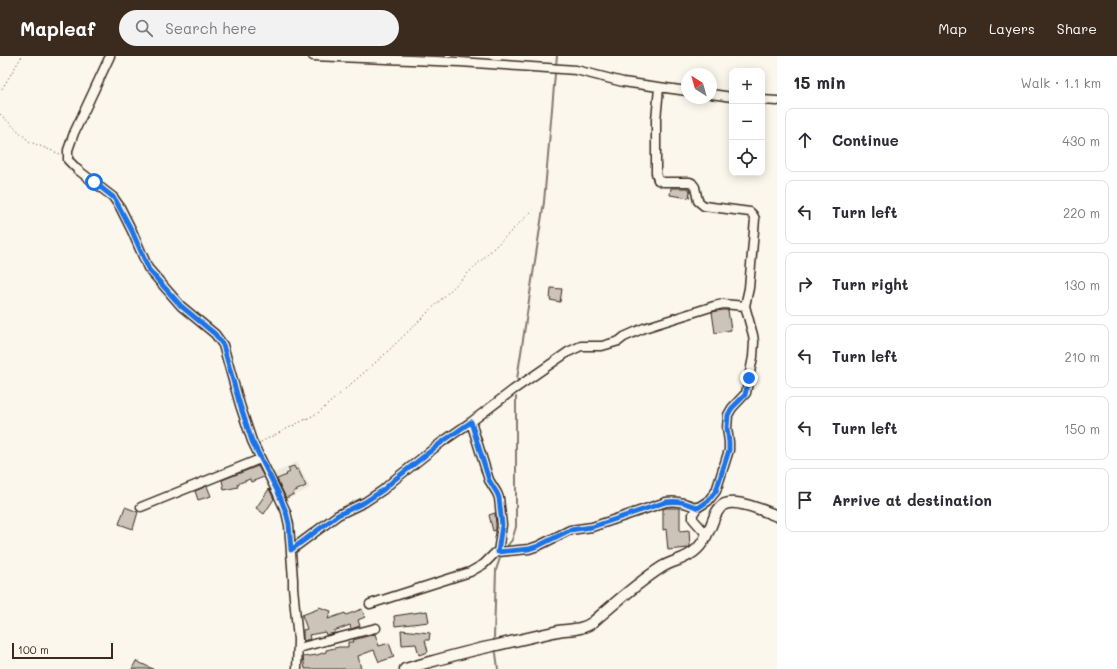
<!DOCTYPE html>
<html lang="en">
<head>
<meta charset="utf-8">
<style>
  :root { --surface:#fff; --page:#f2f2f3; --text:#2b2b33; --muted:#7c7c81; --line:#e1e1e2; --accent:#3b2a1e }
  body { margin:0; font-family:Mali,sans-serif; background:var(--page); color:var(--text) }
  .controls { position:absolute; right:12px; top:12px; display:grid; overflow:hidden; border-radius:8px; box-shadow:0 2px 10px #0003 }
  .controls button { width:36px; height:36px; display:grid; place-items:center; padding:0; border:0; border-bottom:1px solid var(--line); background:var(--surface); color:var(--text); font:20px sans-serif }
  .compass { position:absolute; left:681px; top:12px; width:36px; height:36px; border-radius:50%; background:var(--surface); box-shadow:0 2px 10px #0003; rotate:323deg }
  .scale { position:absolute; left:12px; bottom:10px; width:101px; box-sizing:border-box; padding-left:4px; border:2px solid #3b2a1e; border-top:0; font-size:11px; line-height:14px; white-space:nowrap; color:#3b2a1e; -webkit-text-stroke:3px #fbf7ec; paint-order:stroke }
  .stop { position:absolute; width:12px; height:12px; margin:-9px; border:3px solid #1a73e8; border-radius:50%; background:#fff }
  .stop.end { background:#1a73e8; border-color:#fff; box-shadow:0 1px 4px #0008 }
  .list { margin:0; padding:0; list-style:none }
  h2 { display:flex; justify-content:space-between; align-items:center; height:52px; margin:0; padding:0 16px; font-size:17px }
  h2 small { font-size:13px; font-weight:400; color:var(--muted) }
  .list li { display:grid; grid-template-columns:26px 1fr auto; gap:12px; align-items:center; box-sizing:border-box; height:64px; margin:0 8px 8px; padding:0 8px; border:1px solid var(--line); border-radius:8px }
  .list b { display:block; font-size:15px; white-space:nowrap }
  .list em { font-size:13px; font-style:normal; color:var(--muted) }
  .icon { flex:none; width:22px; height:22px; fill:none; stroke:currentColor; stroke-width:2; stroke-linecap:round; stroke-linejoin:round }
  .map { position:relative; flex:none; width:777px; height:613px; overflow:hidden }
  header { display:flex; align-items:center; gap:24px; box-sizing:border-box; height:56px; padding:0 20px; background:var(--accent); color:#fff }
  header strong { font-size:19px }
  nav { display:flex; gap:22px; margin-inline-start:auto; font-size:14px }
  .search { width:280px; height:36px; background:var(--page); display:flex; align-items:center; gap:10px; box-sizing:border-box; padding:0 14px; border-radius:22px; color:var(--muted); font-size:15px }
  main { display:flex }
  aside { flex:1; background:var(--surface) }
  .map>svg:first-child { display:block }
  .built { fill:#ede8dd }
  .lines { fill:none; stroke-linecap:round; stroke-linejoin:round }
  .stream { stroke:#85796d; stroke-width:2 }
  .building { fill:#ccc4b9; stroke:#3b2a1e }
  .minor-casing { stroke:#3b2a1e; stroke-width:11 }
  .tertiary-casing { stroke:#3b2a1e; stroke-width:13 }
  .path { stroke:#3b2a1e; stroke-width:1; stroke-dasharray:1 3; stroke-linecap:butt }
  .minor { stroke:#fbf7ec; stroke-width:8 }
  .tertiary { stroke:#fbf7ec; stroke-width:10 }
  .route { stroke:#1a73e8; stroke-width:5 }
</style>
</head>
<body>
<header>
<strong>Mapleaf</strong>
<div class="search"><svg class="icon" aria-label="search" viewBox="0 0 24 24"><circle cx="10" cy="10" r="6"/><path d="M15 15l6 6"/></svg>Search here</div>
<nav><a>Map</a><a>Layers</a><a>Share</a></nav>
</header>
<main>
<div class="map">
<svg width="777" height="613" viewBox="0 0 777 613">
  <rect width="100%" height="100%" fill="#fbf7ec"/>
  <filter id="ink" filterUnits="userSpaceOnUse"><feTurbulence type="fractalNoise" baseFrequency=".025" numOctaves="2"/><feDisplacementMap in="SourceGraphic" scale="8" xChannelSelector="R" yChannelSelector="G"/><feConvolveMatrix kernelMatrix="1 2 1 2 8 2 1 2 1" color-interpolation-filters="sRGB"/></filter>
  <g filter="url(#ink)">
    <!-- built -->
    <path class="built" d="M297 406 310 432 284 445 271 419Z"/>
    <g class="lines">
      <!-- stream -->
      <path class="stream" d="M556 9 557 0
        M517 323 544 146 555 18
        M508 489 512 484 516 471V341
        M494 582 496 514 500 502
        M496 597 498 613"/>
    </g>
    <!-- building -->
    <path class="building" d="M671 132H688L690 135 689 142 670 139Z
      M551 232 562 233 560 246 550 244Z
      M723 254H728L731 274 715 277 712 256Z
      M258 410 264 421 251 426 250 423 237 428 238 431 224 434 222 424Z
      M294 410 296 414 298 413 306 430 293 436 294 438 286 442 277 423 287 419 286 418 290 416 288 412Z
      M207 430 211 440 198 444 195 435Z
      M269 433 274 443 264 458 256 452Z
      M125 451 138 456 133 473 119 468Z
      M665 452H680V475L689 474 690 490 688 492 668 494 666 473 663 474V453Z
      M495 457 496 469V474L493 475 489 459Z
      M319 551 331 555 328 563 345 557 346 559 362 553 365 561 358 564 360 570 351 573 350 569 334 575 335 577 326 579 325 576 309 579 310 583 303 585V574L307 573 302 559 318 553Z
      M427 555 429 566 395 570 394 560Z
      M401 574 430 577 429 584H425L428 596 419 599 416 588 402 589Z
      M375 578 379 590 389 587 394 601 379 606 374 594 358 600 361 613H305L303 601 317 599 326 596V594L339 591H348V586H354L353 584Z
      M136 605 153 613H132Z"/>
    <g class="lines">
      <!-- minor casing -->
      <g class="minor-casing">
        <path id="minor" d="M110 0 74 77 68 94V104L78 114 113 141 120 151 132 175 148 212 181 250 215 278 223 289 240 349 252 385 277 436 286 456 289 469 293 524V531L298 584 297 613
          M313 0 460 6 576 14 623 26 687 35
          M659 32 656 64V117L658 124 663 126H690L692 127 695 131 698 145 704 150 750 156 753 159 755 163 749 232 745 250 753 279 754 286 753 301 746 337 732 352 728 359 727 372 729 386V394L716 435 708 445 697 452 693 458V463L707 479
          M711 38 732 41
          M762 44 777 45
          M471 366 513 334 568 296 581 290H602L619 285 624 281 644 272 714 250 723 248 745 250
          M141 451 260 403
          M291 494 338 459 365 446 383 434 394 424 442 386 471 366 489 424 497 437 499 442 502 469 498 496
          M370 548 470 516 484 508 495 497 498 496 529 493 538 490 570 474 592 471 666 446C678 444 687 447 697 452
          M298 592 376 572"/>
      </g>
      <!-- tertiary casing -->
      <g class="tertiary-casing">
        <path id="tertiary" d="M405 613C434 605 463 596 493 590 515 585 537 580 558 575 570 573 583 574 593 566 615 547 637 527 662 511 673 504 686 504 697 493 702 488 705 483 708 476 713 468 715 452 725 448 737 443 765 455 777 460"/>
      </g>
      <!-- path -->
      <path class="path" d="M0 36 22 0
        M0 58 30 86 60 98
        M261 386 318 357 384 299 536 151"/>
      <!-- minor -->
      <use href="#minor" class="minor"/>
      <!-- tertiary -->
      <use href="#tertiary" class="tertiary"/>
    </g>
  </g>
  <g class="lines" filter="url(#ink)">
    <!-- route -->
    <path class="route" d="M94 126 113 141 116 145 132 175 149 214 181 250 215 278 223 289 240 349 252 385 278 436 286 456 289 468 291 494 338 459 365 446 383 434 394 424 442 386 471 366 489 424 497 437 499 442 502 469 498 496 529 493 538 490 570 474 592 471 666 446C678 444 687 447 698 452L708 445 716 435 729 394V386L727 372 728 359 732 352 745 339 749 322"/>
  </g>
</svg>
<div class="controls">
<button>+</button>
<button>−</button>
<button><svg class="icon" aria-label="locate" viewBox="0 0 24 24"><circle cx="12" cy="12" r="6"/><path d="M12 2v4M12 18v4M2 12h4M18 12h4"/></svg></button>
</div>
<svg class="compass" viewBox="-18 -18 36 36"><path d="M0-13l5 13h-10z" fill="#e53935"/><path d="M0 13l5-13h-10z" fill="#7c7c81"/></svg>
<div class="scale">100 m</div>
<div class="stop" style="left:94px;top:126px"></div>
<div class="stop end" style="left:749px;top:322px"></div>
</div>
<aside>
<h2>15 min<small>Walk · 1.1 km</small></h2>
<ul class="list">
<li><svg class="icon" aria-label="ahead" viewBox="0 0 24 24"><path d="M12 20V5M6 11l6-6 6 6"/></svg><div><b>Continue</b></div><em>430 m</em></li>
<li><svg class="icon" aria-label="left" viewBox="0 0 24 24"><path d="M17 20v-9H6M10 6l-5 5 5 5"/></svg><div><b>Turn left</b></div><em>220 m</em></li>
<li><svg class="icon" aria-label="right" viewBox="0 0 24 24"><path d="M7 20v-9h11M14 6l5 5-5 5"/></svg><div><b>Turn right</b></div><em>130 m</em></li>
<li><svg class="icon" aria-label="left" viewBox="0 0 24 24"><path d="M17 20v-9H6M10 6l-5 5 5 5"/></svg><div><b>Turn left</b></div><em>210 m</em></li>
<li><svg class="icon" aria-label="left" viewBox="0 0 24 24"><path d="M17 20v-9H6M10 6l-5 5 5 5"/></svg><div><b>Turn left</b></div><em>150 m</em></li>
<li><svg class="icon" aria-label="arrive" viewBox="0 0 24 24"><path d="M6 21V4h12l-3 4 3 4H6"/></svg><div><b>Arrive at destination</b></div></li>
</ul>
</aside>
</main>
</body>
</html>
